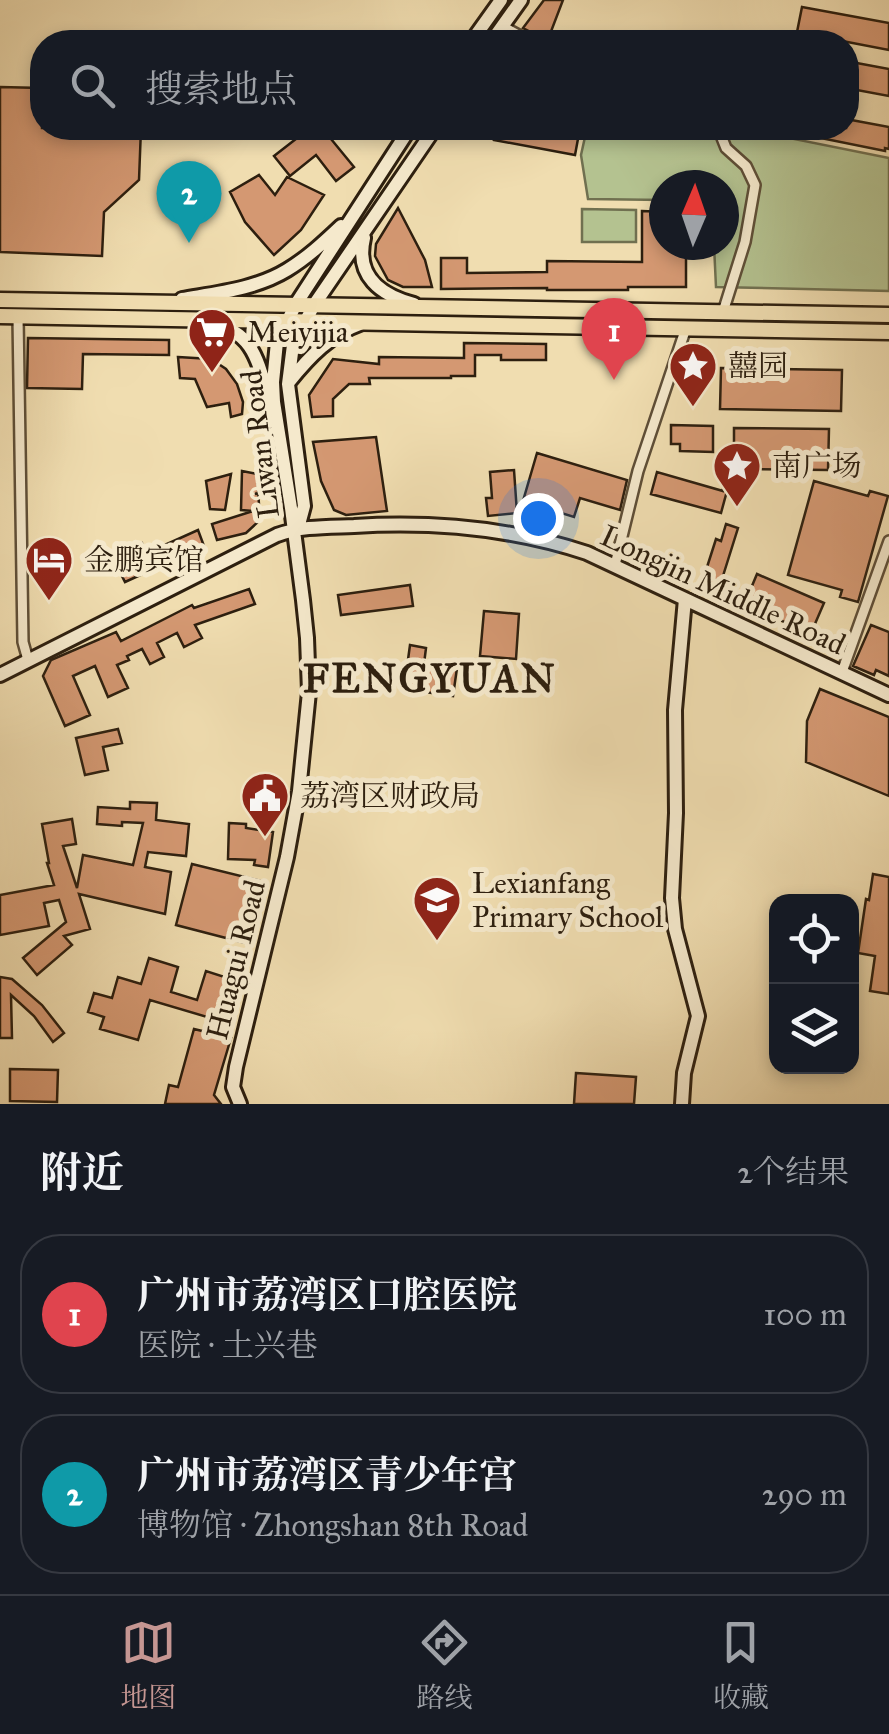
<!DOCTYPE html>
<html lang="zh">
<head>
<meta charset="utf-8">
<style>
  :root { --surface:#171b24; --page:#20242c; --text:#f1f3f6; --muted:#9ea1a6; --line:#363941; --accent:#c59692 }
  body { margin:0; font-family:"IM FELL Great Primer","Noto Serif SC",serif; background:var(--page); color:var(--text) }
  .controls { position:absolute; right:30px; bottom:30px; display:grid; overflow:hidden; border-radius:20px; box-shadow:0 5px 15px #0003 }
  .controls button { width:90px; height:90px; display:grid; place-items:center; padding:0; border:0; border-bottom:2px solid var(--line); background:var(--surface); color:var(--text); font:50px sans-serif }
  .compass { position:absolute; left:649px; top:170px; width:90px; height:90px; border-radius:50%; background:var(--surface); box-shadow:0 5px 15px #0003; rotate:2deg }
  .you { position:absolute; left:538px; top:518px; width:35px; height:35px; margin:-25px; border:8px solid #fff; border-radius:50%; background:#1a73e8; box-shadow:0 0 0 15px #1a73e833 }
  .badge { display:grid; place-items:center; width:65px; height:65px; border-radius:50%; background:var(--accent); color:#fff; font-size:32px; font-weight:700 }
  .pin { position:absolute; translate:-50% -82px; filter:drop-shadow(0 2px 5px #0008) }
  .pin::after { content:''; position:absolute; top:52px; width:35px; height:30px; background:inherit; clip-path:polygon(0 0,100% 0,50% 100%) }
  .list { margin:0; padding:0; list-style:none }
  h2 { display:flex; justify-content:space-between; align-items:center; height:130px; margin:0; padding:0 40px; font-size:42px }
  h2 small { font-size:32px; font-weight:400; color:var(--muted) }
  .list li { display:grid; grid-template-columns:65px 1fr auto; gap:30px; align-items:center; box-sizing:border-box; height:160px; margin:0 20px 20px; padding:0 20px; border:2px solid var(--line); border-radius:40px }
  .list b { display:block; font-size:38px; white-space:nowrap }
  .list p { margin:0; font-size:32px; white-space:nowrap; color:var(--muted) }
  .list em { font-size:32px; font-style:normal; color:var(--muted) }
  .icon { flex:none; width:55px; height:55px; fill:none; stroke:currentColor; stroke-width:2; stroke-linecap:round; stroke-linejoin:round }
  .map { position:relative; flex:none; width:889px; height:1104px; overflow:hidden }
  .search { position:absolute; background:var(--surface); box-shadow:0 5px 15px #0003; left:30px; right:30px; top:30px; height:110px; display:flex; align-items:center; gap:25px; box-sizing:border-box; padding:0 35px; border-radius:40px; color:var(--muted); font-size:38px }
  .sheet { height:490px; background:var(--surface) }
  nav { display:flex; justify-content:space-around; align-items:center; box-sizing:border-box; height:140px; border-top:2px solid var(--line); background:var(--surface); font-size:28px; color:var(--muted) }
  nav a { display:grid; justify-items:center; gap:5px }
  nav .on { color:var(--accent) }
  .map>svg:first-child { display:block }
  .green { fill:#b4c290; stroke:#707050; stroke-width:2.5 }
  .building { fill:#d49872; stroke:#2d1f0f; stroke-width:2.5 }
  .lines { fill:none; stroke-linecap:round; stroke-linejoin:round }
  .street-casing { stroke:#5e4e37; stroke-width:14 }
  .secondary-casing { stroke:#2d1f0f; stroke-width:18 }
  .primary-casing { stroke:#2d1f0f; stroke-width:19 }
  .street { stroke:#f5e9cc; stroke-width:9 }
  .secondary { stroke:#f5e9cc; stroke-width:12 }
  .primary { stroke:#f0ddb0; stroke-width:14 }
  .labels { text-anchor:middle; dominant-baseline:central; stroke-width:10; stroke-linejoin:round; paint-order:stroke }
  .poi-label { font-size:30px; fill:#2d1f0f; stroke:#f5e9cc; text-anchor:start }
  .street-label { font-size:30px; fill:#2d1f0f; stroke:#f5e9cc }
  .district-label { font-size:40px; font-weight:bold; letter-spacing:2.5px; fill:#2d1f0f; stroke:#f5e9cc }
</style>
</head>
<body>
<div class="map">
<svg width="889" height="1104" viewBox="0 0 889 1104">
  <rect width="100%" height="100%" fill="#f0ddb0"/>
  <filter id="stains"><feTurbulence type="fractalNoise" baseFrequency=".002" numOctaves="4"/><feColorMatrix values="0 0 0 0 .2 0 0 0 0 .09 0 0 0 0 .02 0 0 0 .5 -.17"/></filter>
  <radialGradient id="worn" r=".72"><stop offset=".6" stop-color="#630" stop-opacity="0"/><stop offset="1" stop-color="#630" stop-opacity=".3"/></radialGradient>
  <!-- green -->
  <path class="green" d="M587 128H739L889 158V291L716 287 714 245H724V185H664V200L588 199 581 155Z
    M582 209 636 210V242H582Z"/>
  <!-- building -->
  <path class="building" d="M544 0H563L547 42H541L536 35 523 28Z
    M802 7 889 23V50L811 35 809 42H795Z
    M846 61 889 69V96L846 88Z
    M0 87 42 88V128H141L139 180 104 212 102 256 0 252Z
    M846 119 889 127V149L885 148V151L786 131V128H846Z
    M310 128H322L354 167 336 181 316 155 290 176 274 156Z
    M497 128H580L575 155 494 140Z
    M259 175 275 195 287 177 324 195 301 230 274 255 245 222 230 192Z
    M398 208 425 260 432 287H403L388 280 375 256 376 244Z
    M642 211 664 212V245H686V287H628V290H547V288L441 289V258H467V273L547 272V261L642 262Z
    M28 338 169 340V355L83 354 82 389 27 388Z
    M464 343 546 344V360H501V355H475V376H451V378H369L370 384H349L333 399V416L312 417 309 395 333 359 379 364V357L464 358Z
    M178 357 211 359 226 369 237 384 243 402 242 414 231 417 229 403 207 407 195 379 180 378Z
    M721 368 842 370 841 411 720 409Z
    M671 425 713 426V452L680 451V444H671Z
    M734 428 829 429 828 470 745 469V480H730L721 513 651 494 657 472 723 491 724 453 734 454Z
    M376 437 387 511 346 515 334 510 321 481 313 442Z
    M537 453 627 480 620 510 580 498 574 517 523 501Z
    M514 470 517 513 488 516 486 498H492L490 472Z
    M242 471 257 474 260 520 246 533 217 540 212 524 253 511 241 510Z
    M231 474 225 510 210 509 206 481Z
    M814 481 868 496 870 491 888 496 858 602 840 597 842 590 788 575Z
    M726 524 738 528 717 595 700 589 716 539 721 541Z
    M198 530 204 546 125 582 112 556 142 543 147 553Z
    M757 574 824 603 811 633 744 605Z
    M410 585 413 606 341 615 338 595Z
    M249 589 255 604 195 625 202 638 184 647 177 633 157 643 164 657 150 664 142 649 127 656 129 660 117 665 128 688 108 697 95 666 73 676 90 715 65 726 43 676 51 660 116 632 121 641 192 605 194 608Z
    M484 611 519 614 516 659 480 656Z
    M871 625 889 632V676L876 670 874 675 853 666Z
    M410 645 426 648 424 664 457 668 453 696 404 689Z
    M820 689 889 717V796L806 762 807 721Z
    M118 729 122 743 103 747 108 770 85 775 76 738Z
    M130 802 157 803 156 820 189 824 186 856 148 852 145 867 171 872 165 914 79 894 90 929 64 936 72 945 37 975 23 958 66 922 59 900 44 903 49 926 0 935V895L54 885 47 863H49L42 824 72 819 76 844 63 846 77 888 83 855 133 865 143 823 122 822V826L97 824 98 807 130 809Z
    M229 823 246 824V828L273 832 268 867 254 865 255 860 228 859Z
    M192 864 265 882 249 944 176 925Z
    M873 874 889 877V994L870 991 875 956 858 953 866 899 869 900Z
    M149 958 178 967 171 992 197 1000 206 971 237 981 224 1022 150 1000 138 1040 100 1029 104 1017 88 1012 94 993 112 998 118 977 141 984Z
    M0 977 12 979 42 1005 64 1033 53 1042 34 1016 11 995 12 1038H0Z
    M194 1029 231 1038 214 1095 221 1104H165L169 1085 178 1087Z
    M10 1069 58 1070 57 1102 10 1101Z
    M576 1073 636 1077 634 1104H574Z"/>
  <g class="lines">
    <!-- street casing -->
    <g class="street-casing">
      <path id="street" d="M502 26 531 42
        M718 128 726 148 746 166 755 185 745 242 723 312
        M18 317 23 642 28 660
        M615 565 638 471 686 328
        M842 672 889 541"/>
    </g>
    <!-- secondary casing -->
    <g class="secondary-casing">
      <path id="secondary" d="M471 42 501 0
        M491 42 521 0
        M364 238C355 276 380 295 414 304
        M182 299C216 293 256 289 287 270 307 258 324 242 341 226
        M210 323C254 331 258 362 269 400
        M289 382C309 357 331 334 362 323
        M294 529 300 521 304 506 288 384 293 345 314 305 435 128
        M0 675 277 535C302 526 328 527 354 526 434 521 511 528 587 553L889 695
        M240 1104 233 1087 236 1067 287 857 299 791 309 692 307 638 303 600 291 508 274 402 273 382 277 342 296 304 410 128
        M682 1104 684 1073 698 1016 675 929 672 898 676 813 675 710 685 599"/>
    </g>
    <!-- primary casing -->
    <g class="primary-casing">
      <path id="primary" d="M0 300 889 315
        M0 316 889 332"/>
    </g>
    <!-- street -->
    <use href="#street" class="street"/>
    <!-- secondary -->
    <use href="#secondary" class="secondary"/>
    <!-- primary -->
    <use href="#primary" class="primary"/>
  </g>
  <!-- icons -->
  <defs>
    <g id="supermarket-pin" transform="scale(2.5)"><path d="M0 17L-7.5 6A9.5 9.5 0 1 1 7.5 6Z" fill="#8f2418" stroke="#f5e9cc"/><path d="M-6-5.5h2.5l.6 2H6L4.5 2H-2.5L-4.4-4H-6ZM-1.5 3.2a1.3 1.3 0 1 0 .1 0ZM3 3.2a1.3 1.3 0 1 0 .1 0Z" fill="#fff"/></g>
    <g id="sight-pin" transform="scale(2.5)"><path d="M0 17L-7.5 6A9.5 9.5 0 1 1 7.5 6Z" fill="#8f2418" stroke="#f5e9cc"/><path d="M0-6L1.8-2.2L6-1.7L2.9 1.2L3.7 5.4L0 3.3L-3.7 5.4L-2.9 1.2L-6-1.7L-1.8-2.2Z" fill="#fff"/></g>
    <g id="hotel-pin" transform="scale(2.5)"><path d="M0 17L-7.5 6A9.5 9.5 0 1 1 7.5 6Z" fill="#8f2418" stroke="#f5e9cc"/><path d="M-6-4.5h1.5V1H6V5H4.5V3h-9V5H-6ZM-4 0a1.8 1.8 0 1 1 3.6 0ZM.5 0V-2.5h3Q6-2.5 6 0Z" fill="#fff"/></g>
    <g id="civic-pin" transform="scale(2.5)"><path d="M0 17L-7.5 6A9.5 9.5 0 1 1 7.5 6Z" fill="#8f2418" stroke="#f5e9cc"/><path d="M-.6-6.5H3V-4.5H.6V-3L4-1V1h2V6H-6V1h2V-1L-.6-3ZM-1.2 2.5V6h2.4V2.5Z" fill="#fff"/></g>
    <g id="school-pin" transform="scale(2.5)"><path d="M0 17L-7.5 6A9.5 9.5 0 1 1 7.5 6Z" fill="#8f2418" stroke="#f5e9cc"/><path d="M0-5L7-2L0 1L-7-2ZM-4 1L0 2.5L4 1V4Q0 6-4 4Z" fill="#fff"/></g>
  </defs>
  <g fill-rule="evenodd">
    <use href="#supermarket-pin" x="212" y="332"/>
    <use href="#sight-pin" x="693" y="366"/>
    <use href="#sight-pin" x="737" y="466"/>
    <use href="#hotel-pin" x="49" y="560"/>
    <use href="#civic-pin" x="265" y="796"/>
    <use href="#school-pin" x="437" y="900"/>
  </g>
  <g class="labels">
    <!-- poi labels -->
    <g class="poi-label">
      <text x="247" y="332">Meiyijia</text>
      <text x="728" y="366">囍园</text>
      <text x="772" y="466">南广场</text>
      <text x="84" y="560">金鹏宾馆</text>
      <text x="300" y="796">荔湾区财政局</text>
      <text x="472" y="883">Lexianfang<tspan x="472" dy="34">Primary School</tspan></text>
    </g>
    <!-- street labels -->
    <g class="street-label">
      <text transform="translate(260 444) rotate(-97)">Liwan Road</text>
      <text transform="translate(723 590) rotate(25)">Longjin Middle Road</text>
      <text transform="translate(236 960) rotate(-76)">Huagui Road</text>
    </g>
    <!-- district labels -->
    <g class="district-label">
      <text x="430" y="678">FENGYUAN</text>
    </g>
  </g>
  <rect width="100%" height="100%" filter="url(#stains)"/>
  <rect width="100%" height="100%" fill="url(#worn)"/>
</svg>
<div class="controls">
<button><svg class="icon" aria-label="locate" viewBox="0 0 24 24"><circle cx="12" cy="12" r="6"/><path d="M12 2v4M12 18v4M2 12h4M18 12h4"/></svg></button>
<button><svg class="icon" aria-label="layers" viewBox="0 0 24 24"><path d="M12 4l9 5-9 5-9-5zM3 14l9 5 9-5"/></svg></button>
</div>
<svg class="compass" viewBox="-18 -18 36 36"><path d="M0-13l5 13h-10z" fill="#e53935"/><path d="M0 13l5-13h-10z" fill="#9ea1a6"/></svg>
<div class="you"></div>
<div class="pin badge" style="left:614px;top:380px;background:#e0444e">1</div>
<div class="pin badge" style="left:189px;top:243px;background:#0f9aa8">2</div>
<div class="search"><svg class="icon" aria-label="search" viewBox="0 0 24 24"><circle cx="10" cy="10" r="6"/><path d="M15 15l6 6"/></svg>搜索地点</div>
</div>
<section class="sheet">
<h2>附近<small>2个结果</small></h2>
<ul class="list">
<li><span class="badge" style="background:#e0444e">1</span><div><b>广州市荔湾区口腔医院</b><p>医院 · 土兴巷</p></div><em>100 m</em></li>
<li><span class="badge" style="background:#0f9aa8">2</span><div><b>广州市荔湾区青少年宫</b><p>博物馆 · Zhongshan 8th Road</p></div><em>290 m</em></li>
</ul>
</section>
<nav>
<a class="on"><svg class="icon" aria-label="map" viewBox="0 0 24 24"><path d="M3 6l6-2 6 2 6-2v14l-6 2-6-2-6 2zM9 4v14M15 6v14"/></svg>地图</a>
<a><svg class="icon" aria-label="directions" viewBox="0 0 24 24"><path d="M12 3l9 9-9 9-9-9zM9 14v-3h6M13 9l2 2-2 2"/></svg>路线</a>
<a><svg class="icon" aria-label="saved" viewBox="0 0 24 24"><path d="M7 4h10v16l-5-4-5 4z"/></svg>收藏</a>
</nav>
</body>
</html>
